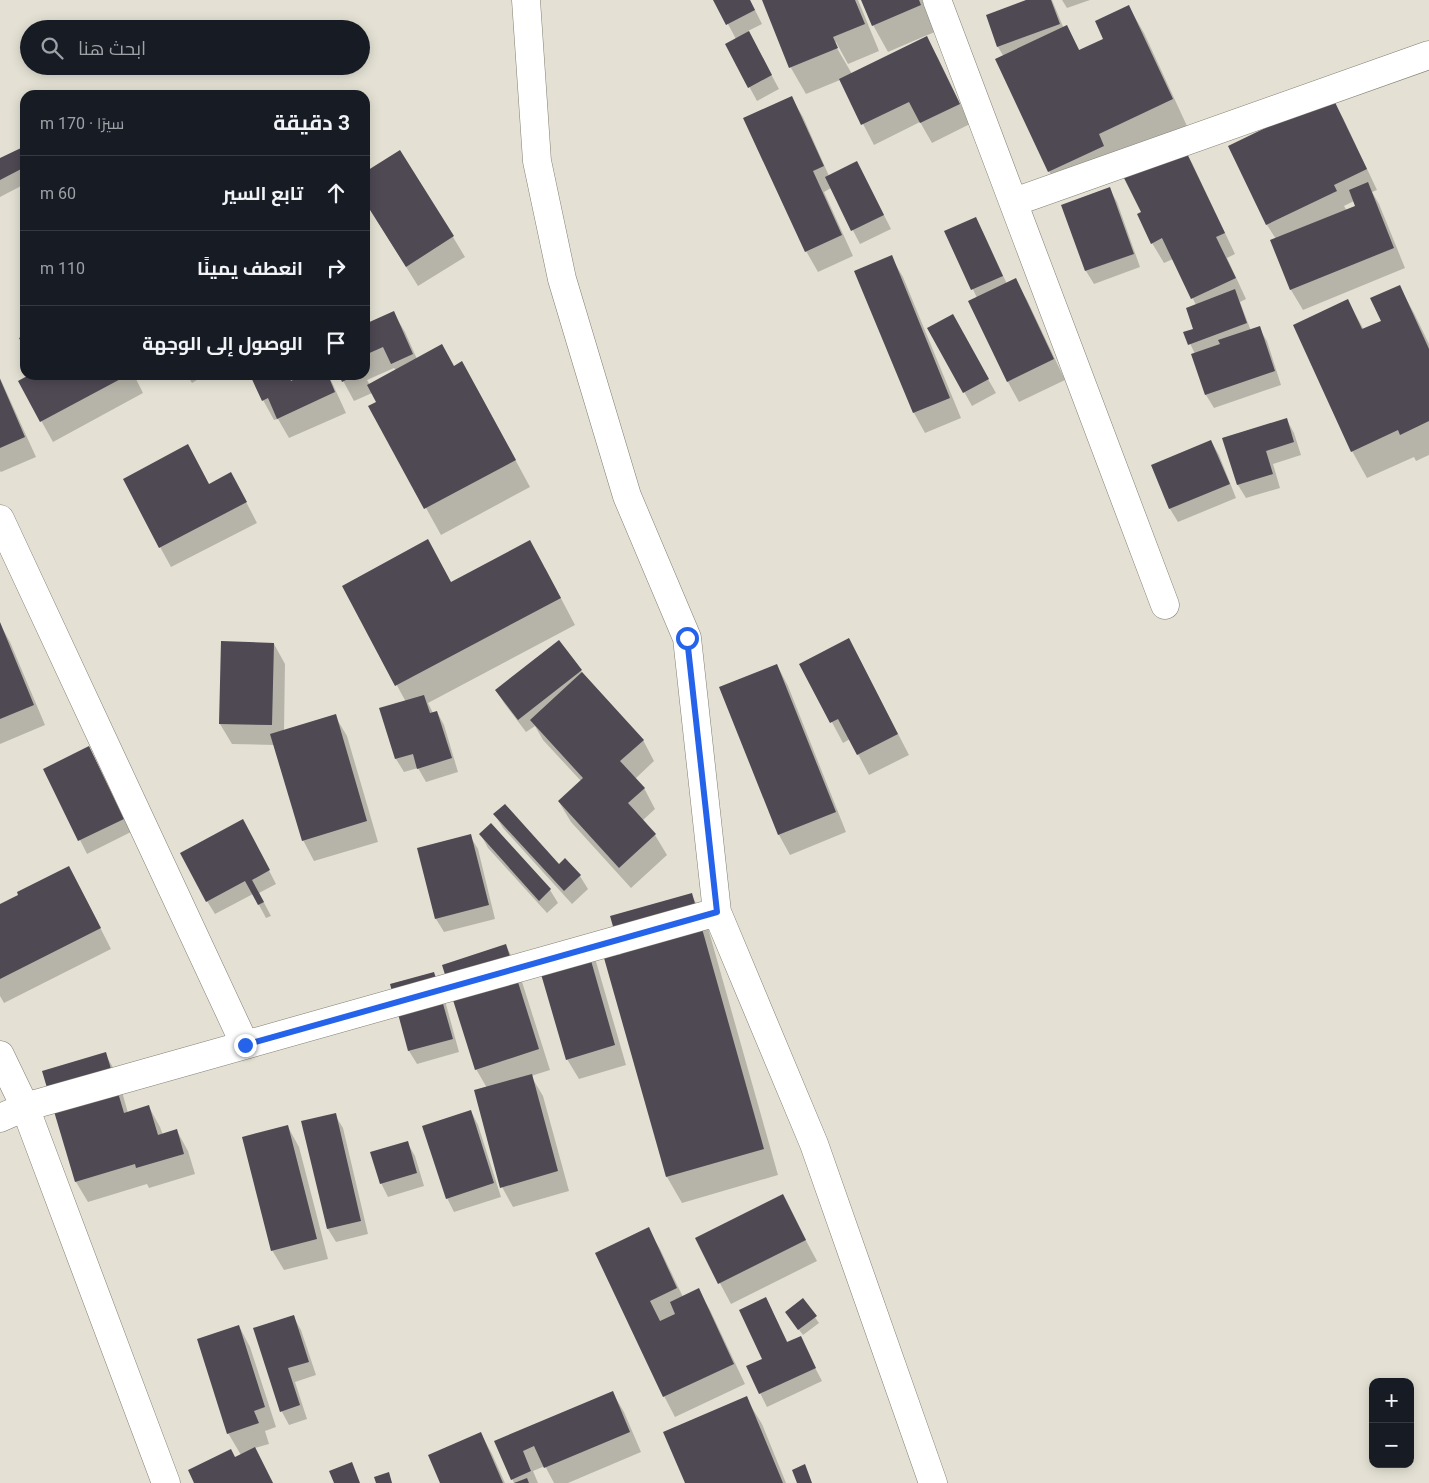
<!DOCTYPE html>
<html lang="ar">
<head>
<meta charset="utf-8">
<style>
  :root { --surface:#171b24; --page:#20242c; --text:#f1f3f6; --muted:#9ea1a6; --line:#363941 }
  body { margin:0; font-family:Roboto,Cairo,sans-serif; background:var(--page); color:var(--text); direction:rtl }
  .controls { position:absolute; right:15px; bottom:15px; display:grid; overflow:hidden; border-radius:10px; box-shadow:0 2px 12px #0003 }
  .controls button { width:45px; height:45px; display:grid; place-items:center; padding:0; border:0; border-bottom:1px solid var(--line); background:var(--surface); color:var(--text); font:25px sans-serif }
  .stop { position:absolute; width:15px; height:15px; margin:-11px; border:4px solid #2563eb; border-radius:50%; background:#fff }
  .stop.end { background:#2563eb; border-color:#fff; box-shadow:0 1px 5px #0008 }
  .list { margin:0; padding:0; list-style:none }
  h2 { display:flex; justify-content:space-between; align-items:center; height:65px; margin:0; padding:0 20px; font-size:21px }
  h2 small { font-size:16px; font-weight:400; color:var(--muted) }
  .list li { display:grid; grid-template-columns:32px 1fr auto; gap:15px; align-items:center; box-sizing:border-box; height:75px; padding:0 20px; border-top:1px solid var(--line) }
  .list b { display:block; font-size:19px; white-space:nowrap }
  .list em { font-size:16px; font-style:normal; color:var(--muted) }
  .icon { flex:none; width:28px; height:28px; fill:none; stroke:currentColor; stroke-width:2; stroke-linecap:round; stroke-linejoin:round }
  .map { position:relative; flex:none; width:1429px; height:1483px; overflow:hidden; direction:ltr }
  .search { position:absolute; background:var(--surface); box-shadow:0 2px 12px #0003; left:20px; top:20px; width:350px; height:55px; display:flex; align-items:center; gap:12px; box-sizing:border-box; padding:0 18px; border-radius:28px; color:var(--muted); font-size:19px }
  .panel { position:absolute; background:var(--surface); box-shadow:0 2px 12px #0003; left:20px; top:90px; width:350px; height:290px; border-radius:15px; direction:rtl }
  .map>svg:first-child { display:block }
  .shadow { fill:#0003; fill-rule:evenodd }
  .building { fill:#4e4953 }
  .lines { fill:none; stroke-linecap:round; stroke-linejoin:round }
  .street-casing { stroke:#807d71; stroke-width:29 }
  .street { stroke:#fff; stroke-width:28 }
  .route { stroke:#2563eb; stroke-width:6 }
</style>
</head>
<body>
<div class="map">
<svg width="1429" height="1483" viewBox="0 0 1429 1483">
  <rect width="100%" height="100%" fill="#e4e1d4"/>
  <!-- shadow -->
  <path class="shadow" d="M715 0H750L762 24 748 31 779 89 757 101 726 44 736 39Z
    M763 0H858L879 51 848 64 836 42 834 43 852 74 926 38 925 36 888 52 873 25 862 0H922L935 32 925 36 938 58 970 124 932 143 920 122 874 145 840 80 806 94 791 68Z
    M1030 0H1052L1064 29 1067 27 1080 51 1105 39 1129 7 1144 33 1187 126 1113 161 1064 198 1049 171 1004 57 998 47 987 16Z
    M1062 0H1090L1067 8Z
    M791 97 803 117 829 176 857 162 891 229 860 244 831 188 824 192 853 256 818 272 806 251 745 119Z
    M1331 98 1343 118 1377 190 1372 192 1379 204 1405 268 1303 310 1291 290 1272 241 1276 239 1267 225 1230 147ZM1354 201 1357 206 1347 211 1344 206Z
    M1181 143 1192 163 1235 254 1227 258 1246 299 1240 302 1251 331 1259 328 1267 341 1281 385 1214 408 1206 395 1192 354H1195L1185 333 1195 329 1196 305 1173 259 1164 263 1152 243 1142 213Z
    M25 158V184L0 197V160Z
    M365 173 453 237 465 257 418 286 365 201Z
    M1109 188 1117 202 1140 267 1094 284 1086 271 1063 205Z
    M975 218 983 232 1007 284 1015 280 1027 300 1065 380 1019 402 1008 382 970 302 977 298 946 231Z
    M891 257 903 277 961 418 925 433 914 413Z
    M1399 286 1414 313 1429 344V455L1416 461 1414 457 1367 478 1352 451 1348 301 1364 330 1383 321Z
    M393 312 405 332 417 359 454 368 477 389 530 487 441 535 370 407 377 402 372 393 354 401 340 375H365V325ZM394 368 396 370 370 385 367 380Z
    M952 316 996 393 972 406 929 329Z
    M32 375H134L143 393 53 442 19 381Z
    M187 375H205L192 383Z
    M252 375H290L293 381 302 377 301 375H331L329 376 346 413 289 438 278 419 274 420 263 400Z
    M0 378 36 457 1 472 0 471Z
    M1287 420 1294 433 1301 455 1273 464 1280 488 1246 498 1238 485 1224 439Z
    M1211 441 1219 455 1236 498 1178 522 1170 509 1153 466Z
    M188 446 209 485 242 494 257 523 171 567 160 547Z
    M545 568 575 625 428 703 433 713 437 712 444 725 458 772 426 782 418 768 404 772 396 759 381 709 406 702 343 587 451 583Z
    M0 624 10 642 45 725 0 744Z
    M274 644 285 664 284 731 335 716 347 736 378 842 314 861 303 840 275 745 232 744 220 724Z
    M860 660 909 755 869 775 850 739 843 743 801 664Z
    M777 665 788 686 846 832 790 855 779 835 720 688Z
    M581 671 643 740 654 761 635 779 644 788 655 809 642 821 655 835 667 855 631 888 571 822 559 802 581 781 543 740 535 726 526 732 504 703 496 690Z
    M89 748 131 832 87 854 45 770Z
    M495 815 559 866 565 860 580 876 588 889 572 904 503 828Z
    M250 834 276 884 259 893 271 916 266 918 253 894 215 914 207 901Z
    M481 835 550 890 558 903 547 913 488 848Z
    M470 836 478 849 495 919 444 932 436 919Z
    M80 888 111 949 4 1003 0 996V906Z
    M691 894 706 921 778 1175 682 1203 667 1177 622 955Z
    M506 946 517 966 550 1070 531 1076 543 1096 569 1191 513 1207 502 1187 487 1088 476 1069Z
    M536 951 595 958 626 1065 579 1079 567 1059Z
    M434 973 441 986 459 1052 417 1064 409 1051 391 984Z
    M105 1054 117 1074 128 1113 149 1107 160 1127 163 1135 177 1131 188 1151 195 1174 149 1188 147 1184 88 1202 76 1182 43 1072Z
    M471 1111 478 1125 501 1197 454 1212 447 1198Z
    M335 1115 343 1128 368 1234 336 1242 328 1229 303 1122Z
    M288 1127 299 1147 328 1259 284 1270 272 1250Z
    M407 1142 415 1156 424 1186 388 1197 381 1183Z
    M782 1196 817 1261 731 1304 696 1238Z
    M648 1229 660 1249 683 1297 698 1290 710 1310 745 1384 675 1417 664 1396 596 1253Z
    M766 1299 788 1343 806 1350 822 1381 767 1407 760 1393 763 1360Z
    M803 1300 819 1323 803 1335 790 1318Z
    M293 1316 301 1330 316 1375 295 1382 307 1419 289 1425 282 1412 255 1329Z
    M239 1326 250 1347 276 1427 265 1431 269 1444 255 1448 273 1483H196L241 1455 228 1433Z
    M612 1392 624 1412 641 1452 568 1483H554L545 1466 533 1471 538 1483H514L496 1442Z
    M746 1398 762 1424 786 1483H686Z
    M481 1434 492 1454 505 1483H441Z"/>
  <!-- building -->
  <path class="building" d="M713 0H750L755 10 726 25Z
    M762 0H855L865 24 833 37 838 48 789 68Z
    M861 0H919L921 5 872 26Z
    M1026 0H1051L1060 24 997 47 986 15Z
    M1129 5 1173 99 1099 134 1104 146 1048 172 995 59 1067 25 1079 50 1103 39 1095 21Z
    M749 31 772 75 748 88 725 44Z
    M927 36 960 104 920 123 909 102 861 125 839 79Z
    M792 96 824 166 813 171 842 235 805 252 743 118Z
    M1332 96 1367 169 1334 185 1337 191 1266 225 1228 146Z
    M1181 141 1225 233 1216 237 1236 278 1191 299 1162 238 1151 244 1137 214 1141 212 1120 170Z
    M21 148 25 156V167L0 180V158Z
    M400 150 454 236 406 267 365 202V172Z
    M857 161 884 215 851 231 825 177Z
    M1368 182 1394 248 1290 290 1270 240 1355 206 1349 190Z
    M1110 187 1134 254 1085 271 1061 205Z
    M976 217 1003 276 971 290 944 231Z
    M892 255 950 398 913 413 854 271Z
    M1016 278 1054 359 1007 382 968 301Z
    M1400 285 1429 349V421L1400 435 1398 430 1351 452 1293 325 1348 299 1362 329 1381 321 1370 298Z
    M1235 289 1247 323 1188 345 1183 332 1193 329 1186 308Z
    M394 311 413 354 391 364 383 347 365 355V324Z
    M953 314 989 379 963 393 927 328Z
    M1260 326 1275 371 1205 395 1191 354 1220 344 1218 340Z
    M25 335V349L19 338Z
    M442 344 454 366 462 361 516 460 424 509 368 406 376 402 367 385Z
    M29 375H128L40 422 18 381Z
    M250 375H289L291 381 300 376V375H328L335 392 277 419 268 398 262 401Z
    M339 375H356L342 382Z
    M0 379 25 437 0 448Z
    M1287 418 1294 442 1266 451 1273 474 1237 485 1222 438Z
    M1211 440 1230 484 1169 509 1151 465Z
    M188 444 209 484 231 472 247 502 159 548 123 479Z
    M428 539 451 582 530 540 561 598 395 686 342 586Z
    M0 622 34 705 0 719Z
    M849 638 898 734 857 755 838 719 830 723 799 664Z
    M559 640 582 670 518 720 495 690Z
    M221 641 274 643 272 725 219 724Z
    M777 664 836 812 778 835 719 687Z
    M582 672 644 740 620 761 645 788 628 803 656 834 619 868 558 801 583 778 530 720Z
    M424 695 430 713 437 711 452 758 417 769 413 754 395 759 379 708Z
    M336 714 367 821 302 841 270 734Z
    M89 746 124 819 78 841 43 769Z
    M505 804 559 864 565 858 581 875 564 891 493 814Z
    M243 819 270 870 252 880 264 902 258 905 245 881 206 902 180 853Z
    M491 823 551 889 539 901 479 834Z
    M471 834 489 905 435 919 417 848Z
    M69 866 101 928 0 979V904L18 895 17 892Z
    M692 893 764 1149 666 1177 604 958 621 954 610 916Z
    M584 936 615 1045 566 1060 534 950Z
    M506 944 539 1049 475 1070 442 965Z
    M434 972 453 1039 408 1051 390 984Z
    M106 1052 124 1113 149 1105 158 1135 177 1129 184 1154 136 1168 135 1164 75 1182 42 1071Z
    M532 1074 558 1171 500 1188 474 1090Z
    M471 1110 494 1183 446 1199 422 1126Z
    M336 1113 361 1221 327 1229 301 1121Z
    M288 1125 317 1239 271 1251 242 1137Z
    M408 1141 417 1173 380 1184 370 1152Z
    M783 1194 806 1240 718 1284 695 1238Z
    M649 1227 677 1288 650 1301 660 1321 675 1314 670 1302 699 1288 734 1364 663 1397 595 1253Z
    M766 1297 787 1342 801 1336 816 1368 759 1394 746 1366 762 1359 739 1310Z
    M803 1298 817 1316 798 1330 785 1312Z
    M294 1315 309 1362 288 1368 300 1405 280 1412 253 1328Z
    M239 1325 265 1407 254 1411 259 1423 227 1434 197 1339Z
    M613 1391 630 1432 544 1468 534 1446 523 1451 531 1471 511 1480 494 1441Z
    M747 1396 783 1483H685L663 1432Z
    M481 1432 503 1483H440L428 1455Z
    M255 1447 273 1483H194L188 1470 231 1449 235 1457Z
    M352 1462 360 1483H334L329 1471Z
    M805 1464 812 1483H797L792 1470Z
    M389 1472 392 1483H376L374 1477Z
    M527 1478 529 1483H514Z"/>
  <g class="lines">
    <!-- street casing -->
    <g class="street-casing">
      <path id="street" d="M526 0 537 161 562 279 627 496 687 638 717 912 814 1144 933 1483
        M937 0 1165 605
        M1014 202 1429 55
        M0 519 245 1045
        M0 1055 25 1107 166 1483
        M0 1118 25 1107 717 912"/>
    </g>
    <!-- street -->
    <use href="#street" class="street"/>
  </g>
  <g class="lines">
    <!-- route -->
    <path class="route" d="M245 1045 717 912 687 638"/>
  </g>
</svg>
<div class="controls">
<button>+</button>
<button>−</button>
</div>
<div class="stop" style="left:687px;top:638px"></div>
<div class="stop end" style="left:245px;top:1045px"></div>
<div class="search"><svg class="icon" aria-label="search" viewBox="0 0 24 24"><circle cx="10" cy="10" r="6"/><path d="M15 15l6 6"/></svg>ابحث هنا</div>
<section class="panel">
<h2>3 دقيقة<small>سيرًا · 170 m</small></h2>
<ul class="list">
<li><svg class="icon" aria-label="ahead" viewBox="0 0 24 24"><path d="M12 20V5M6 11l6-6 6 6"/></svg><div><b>تابع السير</b></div><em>60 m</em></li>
<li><svg class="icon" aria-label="right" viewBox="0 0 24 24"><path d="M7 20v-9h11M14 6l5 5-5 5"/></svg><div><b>انعطف يمينًا</b></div><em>110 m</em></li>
<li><svg class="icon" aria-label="arrive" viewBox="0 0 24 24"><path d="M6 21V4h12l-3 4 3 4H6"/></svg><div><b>الوصول إلى الوجهة</b></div></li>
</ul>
</section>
</div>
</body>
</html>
